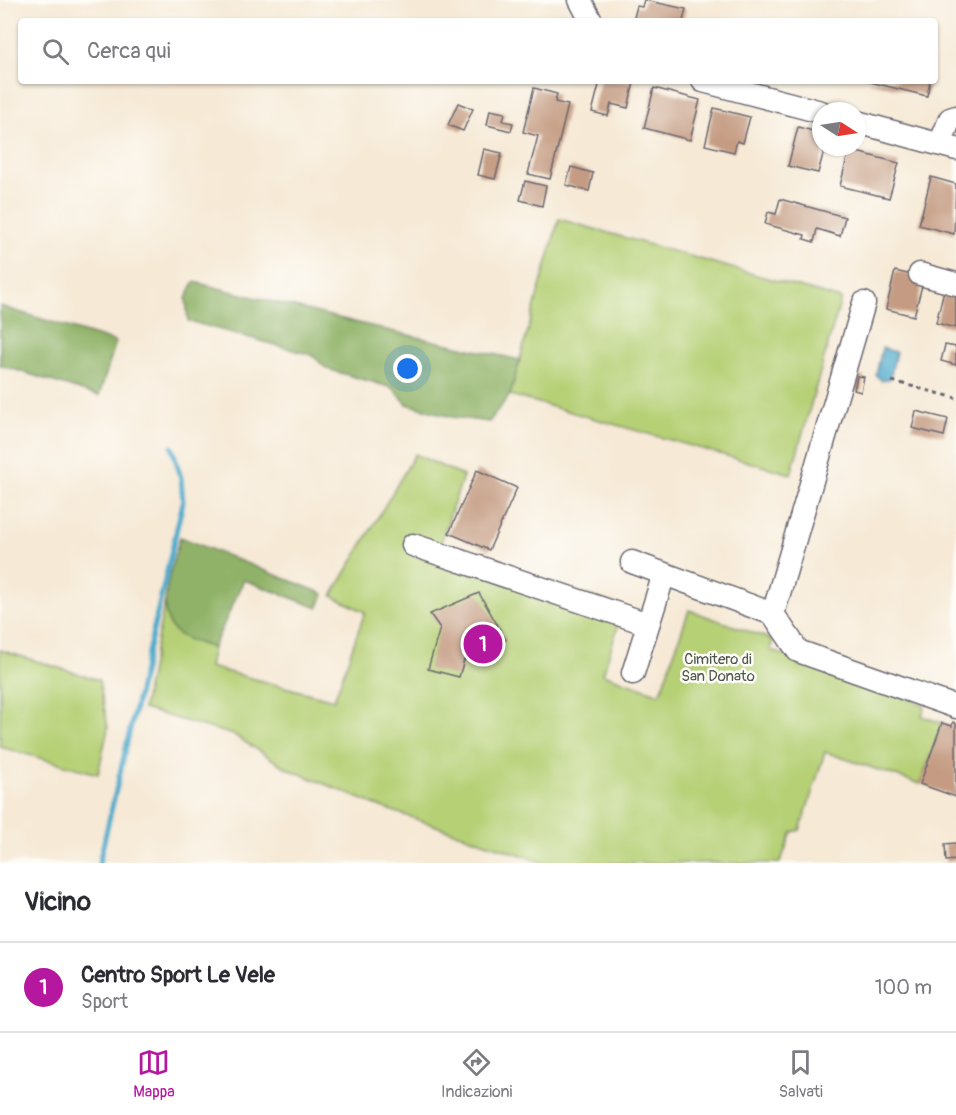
<!DOCTYPE html>
<html lang="it">
<head>
<meta charset="utf-8">
<style>
  :root { --surface:#fff; --page:#f2f2f3; --text:#2b2b33; --muted:#7c7c81; --line:#e1e1e2; --accent:#b5179e }
  body { margin:0; font-family:Pangolin,sans-serif; background:var(--page); color:var(--text) }
  .compass { position:absolute; left:812px; top:102px; width:54px; height:54px; border-radius:50%; background:var(--surface); box-shadow:0 2px 4px #0004; rotate:102deg }
  .you { position:absolute; left:408px; top:369px; width:21px; height:21px; margin:-15px; border:4px solid #fff; border-radius:50%; background:#1a73e8; box-shadow:0 0 0 9px #1a73e833 }
  .badge { display:grid; place-items:center; width:39px; height:39px; border-radius:50%; background:var(--accent); color:#fff; font-size:20px; font-weight:700 }
  .pin { position:absolute; translate:-50% -50%; border:3px solid #fff; box-shadow:0 2px 6px #0006 }
  .list { margin:0; padding:0; list-style:none }
  h2 { display:flex; justify-content:space-between; align-items:center; height:78px; margin:0; padding:0 24px; font-size:26px }
  h2 small { font-size:20px; font-weight:400; color:var(--muted) }
  .list li { display:grid; grid-template-columns:39px 1fr auto; gap:18px; align-items:center; box-sizing:border-box; height:90px; padding:0 24px; border-top:2px solid var(--line) }
  .list b { display:block; font-size:22px; white-space:nowrap }
  .list p { margin:0; font-size:20px; white-space:nowrap; color:var(--muted) }
  .list em { font-size:20px; font-style:normal; color:var(--muted) }
  .icon { flex:none; width:33px; height:33px; fill:none; stroke:currentColor; stroke-width:2; stroke-linecap:round; stroke-linejoin:round }
  .map { position:relative; flex:none; width:956px; height:863px; overflow:hidden }
  .search { position:absolute; background:var(--surface); box-shadow:0 2px 4px #0004; left:18px; right:18px; top:18px; height:66px; display:flex; align-items:center; gap:15px; box-sizing:border-box; padding:0 21px; border-radius:6px; color:var(--muted); font-size:22px }
  .sheet { height:168px; background:var(--surface) }
  nav { display:flex; justify-content:space-around; align-items:center; box-sizing:border-box; height:84px; border-top:2px solid var(--line); background:var(--surface); font-size:16px; color:var(--muted) }
  nav a { display:grid; justify-items:center; gap:3px }
  nav .on { color:var(--accent) }
  .map>svg:first-child { display:block }
  .green { fill:#b6d076; stroke:#6c7958; stroke-width:1.5 }
  .forest { fill:#90b267; stroke:#596a51; stroke-width:1.5 }
  .water { fill:#4eaacc; stroke:#386684; stroke-width:1.5 }
  .lines { fill:none; stroke-linecap:round; stroke-linejoin:round }
  .stream { stroke:#4eaacc; stroke-width:5 }
  .building { fill:#c59c83 }
  .minor-casing { stroke:#6c6871; stroke-width:25 }
  .path { stroke:#6c6871; stroke-width:3; stroke-dasharray:4.5 4.5; stroke-linecap:butt }
  .minor { stroke:#fff; stroke-width:22 }
  .labels { text-anchor:middle; dominant-baseline:central; stroke-width:5; stroke-linejoin:round; paint-order:stroke }
  .park-label { font-size:15px; fill:#4e564d; stroke:#fdfcf7 }
</style>
</head>
<body>
<div class="map">
<svg width="956" height="863" viewBox="0 0 956 863">
  <rect width="100%" height="100%" fill="#fdfcf7"/>
  <filter id="ink" filterUnits="userSpaceOnUse"><feTurbulence type="fractalNoise" baseFrequency=".0167" numOctaves="2"/><feDisplacementMap in="SourceGraphic" scale="12" xChannelSelector="R" yChannelSelector="G"/><feConvolveMatrix kernelMatrix="1 2 1 2 8 2 1 2 1" color-interpolation-filters="sRGB"/></filter>
  <filter id="wash" filterUnits="userSpaceOnUse"><feTurbulence type="fractalNoise" baseFrequency=".008" numOctaves="4" result="noise"/><feDisplacementMap in="SourceGraphic" scale="24" xChannelSelector="R" yChannelSelector="G"/><feGaussianBlur stdDeviation="1.35" result="paint"/><feColorMatrix in="noise" values="0 0 0 0 0 0 0 0 0 0 0 0 0 0 0 0 0 1.4 0 .05"/><feComposite in="paint" operator="in"/></filter>
  <g filter="url(#wash)">
    <rect width="100%" height="100%" fill="#f6e9d5"/>
    <!-- green -->
    <path class="green" d="M559 219 841 299 791 474 510 395Z
      M415 454 463 476 440 545 624 607 603 674 660 694 689 610 773 640 770 650 925 705 922 716 942 723 920 784 825 752 800 830 792 832 780 863H544L378 806 286 768 234 735 143 709 165 601C168 638 181 636 213 648L209 667 334 700 365 612 332 596Z
      M0 650 99 680 108 728 98 774 0 747Z"/>
    <!-- forest -->
    <path class="forest" d="M194 282 395 332 520 360 510 395 489 422 452 417 407 404 393 388 327 369 312 355 188 321 186 299Z
      M0 306 116 342 99 396 0 365Z
      M180 537 324 594 318 608 244 580 213 648C202 644 187 641 178 634 151 614 174 564 180 537Z"/>
    <!-- water -->
    <path class="water" d="M882 348 896 352 890 379 882 381 876 375Z"/>
    <g class="lines">
      <!-- stream -->
      <path class="stream" d="M99 863 183 502 181 478 172 447"/>
    </g>
    <g id="blocks">
      <!-- building -->
      <path class="building" d="M644 0 686 9 683 21H633L637 6 642 7Z
        M600 81 634 82 628 108 611 104 608 116 592 112Z
        M866 81H930L927 96Z
        M534 88 557 94 555 102 568 105 550 179 528 174 538 136 523 132Z
        M654 88 700 100 690 140 644 128Z
        M458 103 473 109 463 131 448 125Z
        M714 108 750 117 743 143 737 141 734 152 705 145Z
        M490 110 505 113 503 121 513 123 511 131 487 125Z
        M798 127 821 133V147H825L818 173 788 166Z
        M484 149 502 153 495 179 478 175Z
        M849 150 899 163 889 198 840 186Z
        M571 167 593 173 589 191 566 185Z
        M931 177 956 184 954 234 919 225Z
        M525 181 546 186 542 206 520 200Z
        M780 199 845 217 840 236 817 229 814 242 804 239 805 235 765 224 768 212 776 214Z
        M895 271 924 278 914 316 886 309Z
        M945 286 956 289V328L936 323Z
        M945 345 956 347V365L941 361Z
        M857 376 864 377 861 392 854 390Z
        M916 411 948 419 944 436 912 428Z
        M477 470 517 488 489 550 449 533Z
        M479 593 506 640 464 660 459 677 428 669 440 628 430 614Z
        M953 722 956 724V797L920 784 942 723 952 726Z
        M956 843V860L946 861 945 844Z"/>
    </g>
  </g>
  <g filter="url(#ink)">
    <use href="#blocks" fill-opacity="0" stroke="#6c6871" stroke-width="1.5"/>
    <g class="lines">
      <!-- minor casing -->
      <g class="minor-casing">
        <path id="minor" d="M580 0 591 21
          M703 81 821 112
          M857 122 956 149
          M940 144 950 119 956 117
          M920 274 956 284
          M864 303 773 614 798 651 956 707
          M413 545 648 624
          M632 562 773 614
          M633 673 664 574"/>
      </g>
      <!-- path -->
      <path class="path" d="M892 381 956 398"/>
      <!-- minor -->
      <use href="#minor" class="minor"/>
    </g>
  </g>
  <g class="labels">
    <!-- park labels -->
    <g class="park-label">
      <text x="718" y="659">Cimitero di<tspan x="718" dy="17">San Donato</tspan></text>
    </g>
  </g>
</svg>
<svg class="compass" viewBox="-18 -18 36 36"><path d="M0-13l5 13h-10z" fill="#e53935"/><path d="M0 13l5-13h-10z" fill="#7c7c81"/></svg>
<div class="you"></div>
<div class="pin badge" style="left:483px;top:644px">1</div>
<div class="search"><svg class="icon" aria-label="search" viewBox="0 0 24 24"><circle cx="10" cy="10" r="6"/><path d="M15 15l6 6"/></svg>Cerca qui</div>
</div>
<section class="sheet">
<h2>Vicino<small></small></h2>
<ul class="list">
<li><span class="badge">1</span><div><b>Centro Sport Le Vele</b><p>Sport</p></div><em>100 m</em></li>
</ul>
</section>
<nav>
<a class="on"><svg class="icon" aria-label="map" viewBox="0 0 24 24"><path d="M3 6l6-2 6 2 6-2v14l-6 2-6-2-6 2zM9 4v14M15 6v14"/></svg>Mappa</a>
<a><svg class="icon" aria-label="directions" viewBox="0 0 24 24"><path d="M12 3l9 9-9 9-9-9zM9 14v-3h6M13 9l2 2-2 2"/></svg>Indicazioni</a>
<a><svg class="icon" aria-label="saved" viewBox="0 0 24 24"><path d="M7 4h10v16l-5-4-5 4z"/></svg>Salvati</a>
</nav>
</body>
</html>
